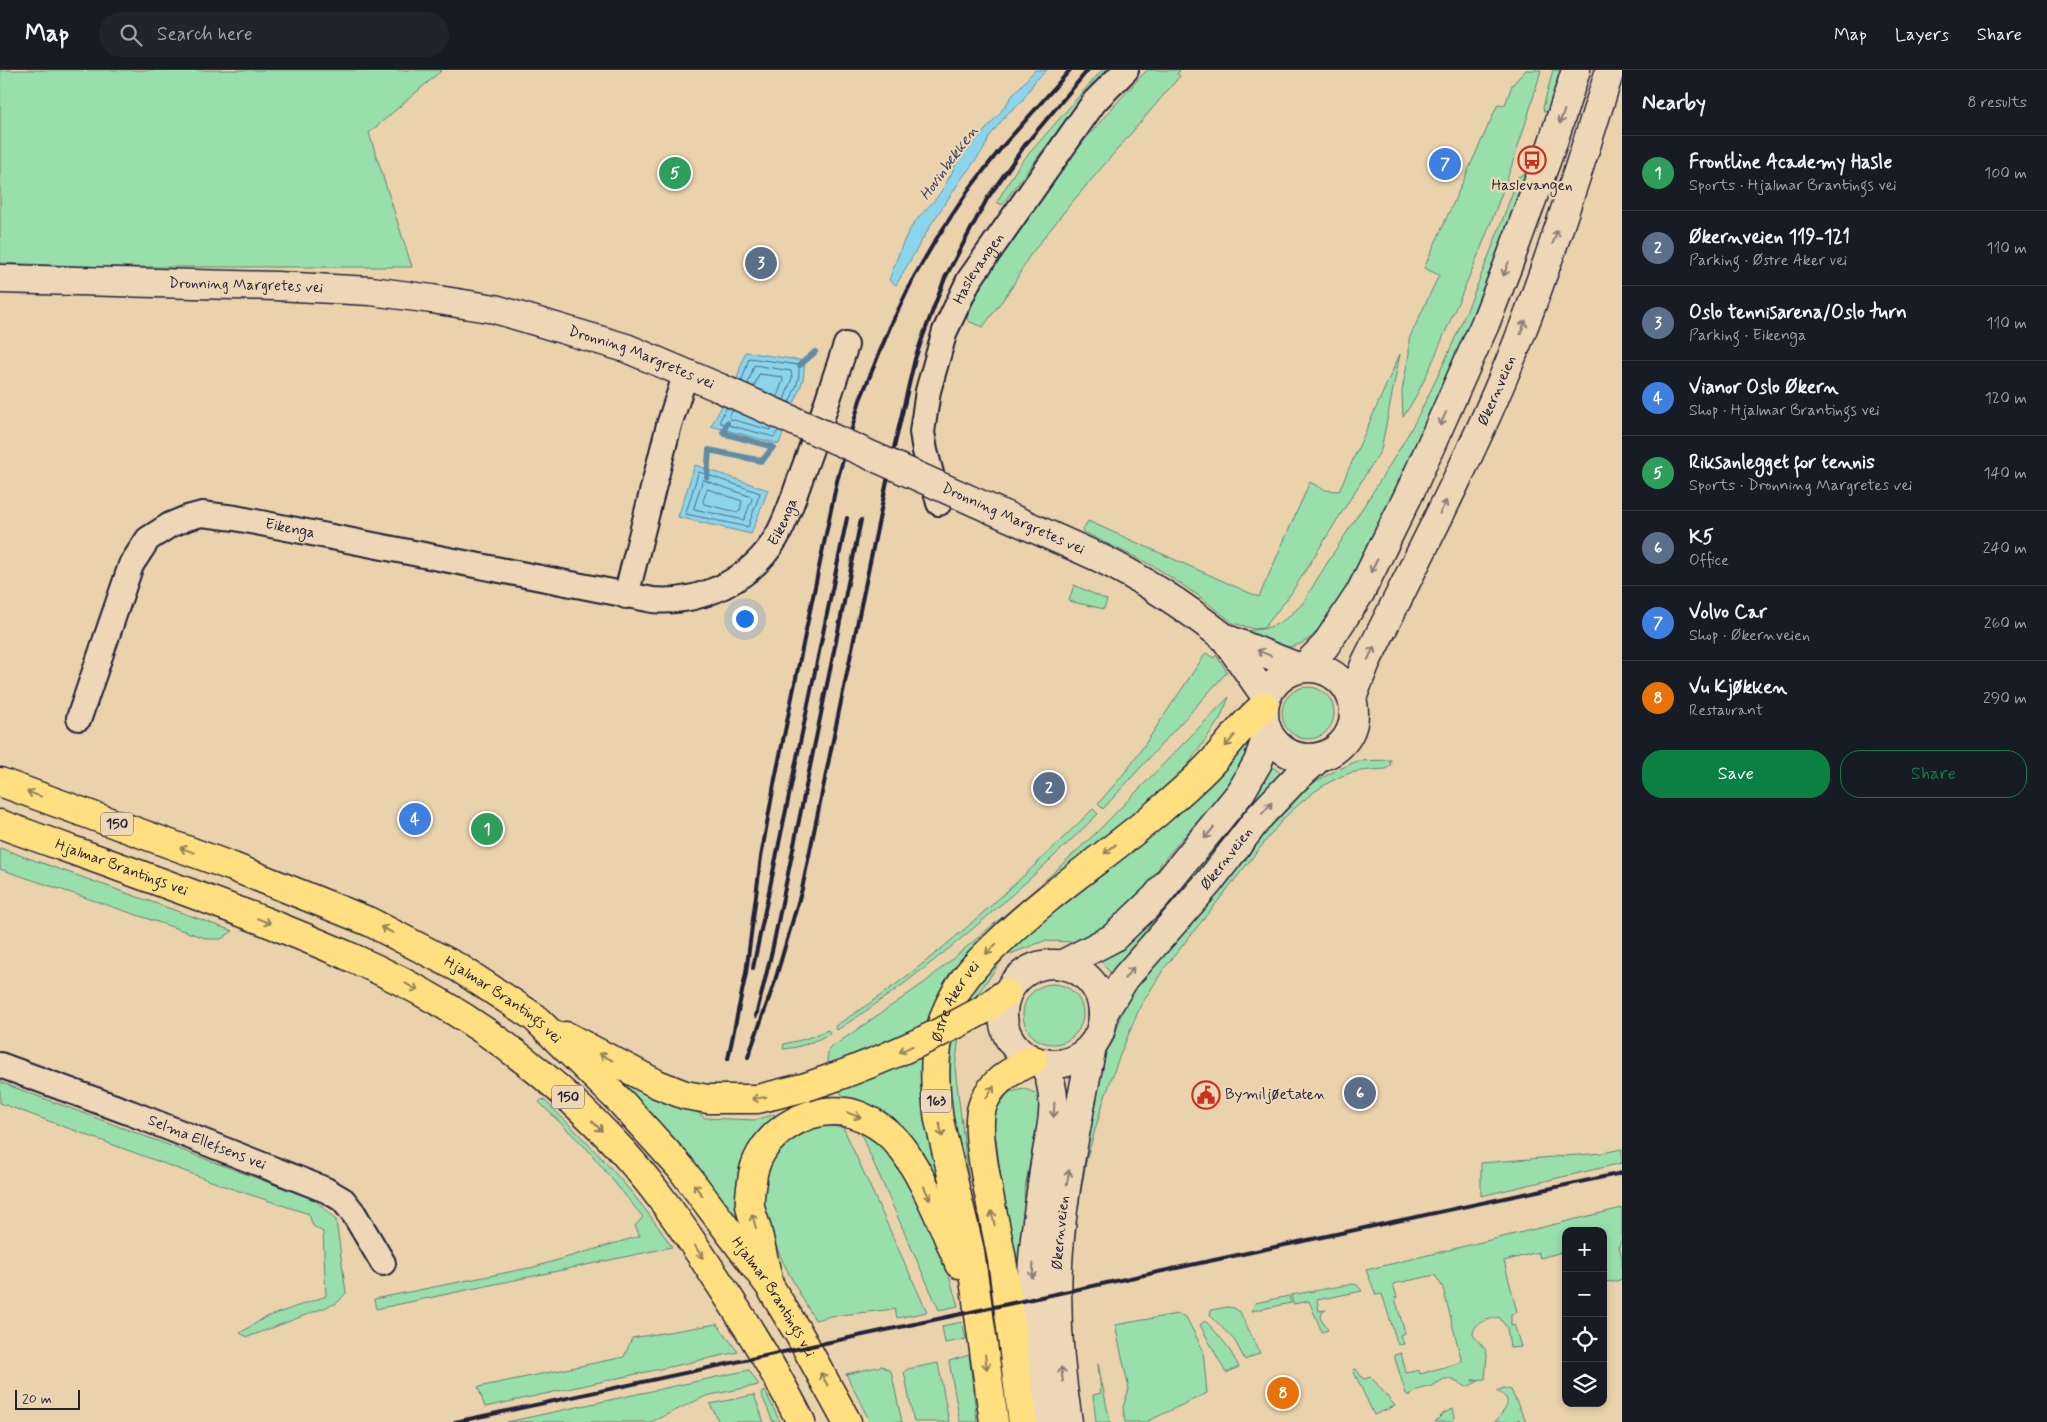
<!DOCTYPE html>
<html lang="en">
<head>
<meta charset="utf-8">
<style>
  :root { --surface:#171b24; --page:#20242c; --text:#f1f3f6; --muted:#9ea1a6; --line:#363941; --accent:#0b8043 }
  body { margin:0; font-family:Mynerve,sans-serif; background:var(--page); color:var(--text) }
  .controls { position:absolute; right:15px; bottom:15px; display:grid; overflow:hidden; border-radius:10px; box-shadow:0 2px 8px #0003 }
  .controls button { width:45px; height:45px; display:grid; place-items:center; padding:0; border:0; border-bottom:1px solid var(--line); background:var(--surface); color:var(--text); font:25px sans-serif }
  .scale { position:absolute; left:15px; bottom:12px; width:65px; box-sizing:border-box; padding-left:5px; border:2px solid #22223b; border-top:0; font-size:14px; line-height:18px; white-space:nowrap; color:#22223b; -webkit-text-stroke:4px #eed7b6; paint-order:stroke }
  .you { position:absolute; left:744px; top:548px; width:18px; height:18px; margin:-12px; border:4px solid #fff; border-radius:50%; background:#1a73e8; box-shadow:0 0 0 8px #1a73e833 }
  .badge { display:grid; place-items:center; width:32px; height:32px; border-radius:50%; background:var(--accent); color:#fff; font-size:16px; font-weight:700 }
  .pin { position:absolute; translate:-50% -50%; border:2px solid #fff; box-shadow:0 1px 5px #0006 }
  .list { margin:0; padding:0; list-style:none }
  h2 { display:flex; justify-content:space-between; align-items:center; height:65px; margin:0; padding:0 20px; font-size:21px }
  h2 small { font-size:16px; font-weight:400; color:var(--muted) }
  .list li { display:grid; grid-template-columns:32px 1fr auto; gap:15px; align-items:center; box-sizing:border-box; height:75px; padding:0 20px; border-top:1px solid var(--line) }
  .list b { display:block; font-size:19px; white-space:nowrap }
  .list p { margin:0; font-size:16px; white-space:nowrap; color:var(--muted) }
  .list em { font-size:16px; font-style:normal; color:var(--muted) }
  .actions { display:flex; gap:10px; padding:15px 20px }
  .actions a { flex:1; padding:11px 0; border:1px solid var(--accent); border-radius:20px; text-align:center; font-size:18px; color:var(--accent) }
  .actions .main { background:var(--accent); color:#fff }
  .icon { flex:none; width:28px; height:28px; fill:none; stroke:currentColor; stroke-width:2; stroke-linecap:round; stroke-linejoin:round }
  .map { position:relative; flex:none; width:1622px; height:1352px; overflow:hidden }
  header { display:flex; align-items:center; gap:30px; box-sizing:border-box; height:70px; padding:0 25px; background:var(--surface); border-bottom:1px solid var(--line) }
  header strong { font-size:24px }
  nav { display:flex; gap:28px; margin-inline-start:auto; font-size:18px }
  .search { width:350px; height:45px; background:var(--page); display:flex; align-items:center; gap:12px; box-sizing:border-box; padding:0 18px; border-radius:28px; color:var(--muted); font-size:19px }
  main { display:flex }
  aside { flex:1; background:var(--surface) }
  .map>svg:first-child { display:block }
  .green { fill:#99dfac; stroke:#5e8074 }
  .water { fill:#8bd5ec; stroke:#618da5 }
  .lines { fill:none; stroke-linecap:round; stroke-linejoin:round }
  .shore { stroke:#4c6a82; stroke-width:1 }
  .stream { stroke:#618da5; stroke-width:6 }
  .street-casing { stroke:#22223b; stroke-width:28 }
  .secondary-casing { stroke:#22223b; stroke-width:31 }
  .highway-casing { stroke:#22223b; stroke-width:31 }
  .street { stroke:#eed7b6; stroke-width:24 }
  .secondary { stroke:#eed7b6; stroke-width:28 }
  .highway { stroke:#ffdf80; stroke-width:28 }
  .rail { stroke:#22223b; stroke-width:4 }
  .secondary-bridge-casing { stroke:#22223b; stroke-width:31; stroke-linecap:butt }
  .highway-bridge-casing { stroke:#22223b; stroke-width:31; stroke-linecap:butt }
  .secondary-bridge { stroke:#eed7b6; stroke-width:28 }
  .highway-bridge { stroke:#ffdf80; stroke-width:28 }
  .oneway { stroke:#887c78 }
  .oneway2 { stroke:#90805e }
  .labels { text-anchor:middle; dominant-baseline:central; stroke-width:4.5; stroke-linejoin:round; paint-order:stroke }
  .shield { fill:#eed7b6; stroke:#5f5860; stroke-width:1 }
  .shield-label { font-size:14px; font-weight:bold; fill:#22223b }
  .poi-label { font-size:15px; fill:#22223b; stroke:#eed7b6 }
  .street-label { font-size:15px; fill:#22223b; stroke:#eed7b6 }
  .water-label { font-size:16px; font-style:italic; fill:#37465e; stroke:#eed7b6 }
</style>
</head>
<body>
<header>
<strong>Map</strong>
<div class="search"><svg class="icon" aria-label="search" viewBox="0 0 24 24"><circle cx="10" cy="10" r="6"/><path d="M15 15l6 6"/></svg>Search here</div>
<nav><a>Map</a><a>Layers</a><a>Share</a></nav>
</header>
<main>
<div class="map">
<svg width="1622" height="1352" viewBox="0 0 1622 1352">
  <rect width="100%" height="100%" fill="#ead2ac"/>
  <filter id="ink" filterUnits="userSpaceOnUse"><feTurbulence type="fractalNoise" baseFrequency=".02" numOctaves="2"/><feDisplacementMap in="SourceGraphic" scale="10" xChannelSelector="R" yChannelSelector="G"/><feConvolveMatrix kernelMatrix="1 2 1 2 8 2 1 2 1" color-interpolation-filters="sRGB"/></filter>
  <g filter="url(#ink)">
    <!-- green -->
    <path class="green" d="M0 0H442L369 63 412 197H107L0 193Z
      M1102 0H1112L1040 84 1002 135 997 132 1019 95Z
      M1147 0H1180L1177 4 1180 6 1068 137 1028 188 1012 217 983 257 970 252 967 249C971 230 985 211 995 195 1038 125 1090 60 1147 0Z
      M1526 0H1541C1518 86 1486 170 1450 251 1436 283 1423 318 1403 347L1402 321 1409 284V269L1439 205 1424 198 1498 34 1505 35 1512 15Z
      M1553 0H1563L1549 43 1544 41 1543 38Z
      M1523 105 1528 107C1510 154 1493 202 1474 248 1445 319 1412 389 1377 457 1362 489 1335 557 1302 573 1281 584 1262 570 1242 561 1274 559 1281 555 1303 533 1338 472 1381 414 1415 352 1456 273 1488 191 1518 107Z
      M1400 284 1381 380 1290 525 1264 558 1254 559 1233 553 1199 526 1155 497 1082 461 1088 451 1259 527 1310 412 1324 420 1339 421Z
      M1074 515 1107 530 1104 539 1069 531Z
      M1206 583 1214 588 1216 585 1227 602 1103 739 1098 734 1131 695Z
      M1282 643a26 26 0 1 1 52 0a26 26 0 1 1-52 0Z
      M1229 627 1220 649 1168 723 930 956 831 998 827 989 829 979 924 913 1039 816 1098 761Z
      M1242 669 1249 671 1247 689 1240 709 1195 754 1162 792 1148 819 1122 848 1076 872 1044 871 1005 886 974 929 955 943 988 894Z
      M1391 690 1390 696 1386 699C1374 700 1361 700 1350 703 1323 712 1303 730 1283 749L1163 900 1140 937 1119 987 1103 1033 1087 1087 1076 1150 1071 1212 1065 1213 1068 1160 1100 990 1113 972 1122 941 1143 905 1273 750 1307 716 1331 703 1357 691Z
      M1269 694 1282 704 1112 905 1097 887Z
      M1093 739 1098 744C1017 823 932 899 837 960L835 956C930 897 1013 817 1093 739Z
      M0 778 233 861 221 869H208L0 799Z
      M1023 944a30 30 0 1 1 60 0a30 30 0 1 1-60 0Z
      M828 960 830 964C814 971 800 978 783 979L784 974 805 969Z
      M959 967 955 998 971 1128 948 1051 945 974Z
      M924 985 952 1139C936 1110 911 1054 881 1040 869 1035 856 1033 844 1029L839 1019Z
      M609 999 688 1036 705 1048 755 1050 775 1044 768 1057 745 1162 684 1079Z
      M0 1012 315 1130 336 1150 346 1223 337 1233 248 1267 240 1263 264 1248 326 1226 323 1162 313 1156 309 1144 230 1118 0 1033Z
      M1025 1019 1037 1024 1046 1039 1045 1046 1035 1065 1028 1102 1024 1124 1029 1148 1024 1203 1015 1223 994 1054 997 1038 1009 1022Z
      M543 1029C591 1075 636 1122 672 1177L376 1239 374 1229 534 1197 640 1166 635 1156 643 1147 588 1080 539 1032Z
      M825 1056 843 1057 927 1242 897 1248 895 1239 831 1246 815 1250C787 1201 723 1102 799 1063 807 1060 817 1058 825 1056Z
      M859 1060C867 1065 878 1069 885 1076 923 1119 942 1182 958 1236L939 1240Z
      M1622 1079V1093L1481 1126V1093L1602 1083Z
      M1622 1138V1169L1619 1176 1622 1188V1209L1614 1212 1603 1211V1161H1566V1181L1540 1188 1538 1182 1504 1191 1517 1242 1511 1244V1255L1514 1254 1521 1277 1510 1278 1507 1258 1499 1247C1487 1250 1474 1251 1473 1265L1485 1279 1487 1285 1485 1309 1472 1310V1311H1479L1467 1317 1450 1309H1444L1432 1316 1417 1320 1410 1326 1406 1324 1394 1285 1401 1283 1406 1303 1419 1300 1420 1304 1462 1292 1443 1218 1435 1205 1393 1214 1397 1227 1395 1228 1405 1263 1400 1265 1404 1274 1398 1275 1382 1224 1376 1225 1366 1200Z
      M1353 1214 1357 1215 1362 1221 1317 1230 1319 1241 1326 1240 1323 1241 1320 1248 1328 1260 1322 1262 1309 1231 1293 1234 1291 1225Z
      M1289 1226 1291 1233 1252 1241 1255 1233Z
      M1227 1237 1234 1238 1240 1242 1260 1283 1245 1290 1235 1271 1210 1245 1211 1240Z
      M1177 1244 1186 1247 1203 1280 1207 1323 1146 1352H1125L1123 1337 1129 1319 1115 1255Z
      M1205 1251C1220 1265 1230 1279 1239 1297L1226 1303 1200 1255Z
      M962 1252 966 1269 945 1273 942 1256Z
      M717 1254 738 1282 485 1337 478 1317 624 1287 632 1268Z
      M969 1285 977 1352H960L949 1291Z
      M938 1293 949 1352H914L904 1302 908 1299Z
      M1098 1294 1110 1352H1096L1093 1325 1101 1323Z
      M882 1296 891 1301 902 1352H870L846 1304Z
      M1356 1299 1363 1309 1371 1307 1395 1336 1374 1345 1353 1300Z
      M749 1300 759 1315 706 1326 651 1352H507Z
      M1504 1318 1511 1320 1526 1352H1520L1519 1349 1513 1352H1495C1504 1340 1517 1330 1496 1321Z
      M765 1321 780 1352H773L761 1323Z
      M754 1325 764 1352H719L710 1334Z
      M1453 1339 1455 1347 1452 1352H1435L1444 1343Z"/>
    <!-- water -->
    <path class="water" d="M1035 0H1047L1035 11 1022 31 1007 44 989 67 984 79 962 108 930 156 896 215 889 210C897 190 902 170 914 153 923 141 935 132 942 120 951 106 956 92 966 79L968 80 1000 43 1012 26Z
      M745 282 805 291 803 310 779 374 711 356 737 309Z
      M695 395 768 420 751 464 678 447Z"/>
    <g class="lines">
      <!-- shore -->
      <path class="shore" d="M742 311 749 288 798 295C802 307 794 321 789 333
        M748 314 754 295 791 301 792 308 784 330
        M754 317 759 304 782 307 783 310 777 327
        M727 337 720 350 721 353 774 367 778 361
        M733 340 729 346 730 349 770 360 773 358
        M699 402 760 423 748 457 686 444Z
        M703 410 752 427V429L744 450 694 439Z
        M708 419 742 431 740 441 737 442 704 434 703 431Z"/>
      <!-- stream -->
      <path class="stream" d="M800 295 815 282
        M707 407 709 380 762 391 773 377 723 363 727 353"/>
      <!-- street casing -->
      <g class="street-casing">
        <g id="street">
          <path id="s1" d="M939 433 925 381 922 362 928 321 945 261 969 210 1095 31 1126 0"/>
          <path d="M626 526 669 355 686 303"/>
          <path id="s2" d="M79 648 131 495 148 469 170 455 187 448 202 444 235 448 653 530C701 534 751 510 776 468 790 444 797 416 807 390 821 352 833 313 846 275"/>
          <path id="s3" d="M0 995 131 1043 326 1120 343 1130 354 1144 383 1193"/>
        </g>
      </g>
      <!-- secondary casing -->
      <g class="secondary-casing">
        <g id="secondary">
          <path id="s4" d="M0 209 276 216 371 221 432 229 495 239 626 278 720 318"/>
          <path d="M1224 567 1266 627"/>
          <path d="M1227 569 1300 598"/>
          <path d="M1304 597 1325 576 1360 523 1410 422 1485 254 1508 195 1552 75 1576 0"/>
          <circle cx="1309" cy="643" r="45"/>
          <path id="s5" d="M1352 628 1366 592C1420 483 1478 375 1522 261 1555 175 1583 87 1610 0"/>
          <circle cx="1053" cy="944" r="50"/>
          <path d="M1063 894 1113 868 1155 828 1241 722 1258 692 1268 662"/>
          <path id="s6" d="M1103 944 1125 908 1209 812 1260 746 1295 709 1320 687"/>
          <path d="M1043 1352C1036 1305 1031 1255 1032 1207 1033 1170 1040 1131 1045 1094 1051 1055 1061 1032 1044 993"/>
          <path id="s7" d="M1068 1352C1058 1291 1054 1229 1060 1167 1066 1103 1080 1039 1092 976"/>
        </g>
      </g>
      <!-- highway casing -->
      <g class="highway-casing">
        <g id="highway">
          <path id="s8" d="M0 712 233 797 370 852 459 898 534 947 622 1033 680 1097 769 1215 800 1266 847 1352"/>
          <path id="s9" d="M0 754C88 786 177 817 264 851 324 875 383 899 439 932 507 972 570 1024 624 1083 659 1122 688 1165 716 1208 747 1255 776 1302 801 1352"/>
          <path d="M981 941 1006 923"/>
          <path d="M566 966 657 1014 685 1025 708 1029H758L806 1017"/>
          <path d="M768 1209C764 1194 762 1179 758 1164 756 1154 751 1145 750 1135 749 1126 752 1113 753 1104 761 1064 806 1036 845 1042 861 1044 881 1056 892 1067 917 1091 946 1161 959 1194"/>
          <path id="s10" d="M994 1352 970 1181 939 1050C933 1008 932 965 953 928 964 905 983 887 1001 870 1049 823 1106 786 1157 743 1177 726 1198 708 1215 689 1232 670 1245 651 1264 636"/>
          <path d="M1023 1352C1015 1298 1010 1244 1002 1190 996 1157 988 1124 983 1090 981 1074 978 1057 981 1041 987 1014 1010 1001 1033 990"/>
        </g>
      </g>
      <!-- street -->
      <use href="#street" class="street"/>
      <!-- secondary -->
      <use href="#secondary" class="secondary"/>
      <!-- highway -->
      <use href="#highway" class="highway"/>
      <!-- rail -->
      <path class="rail" d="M753 898 847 448
        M756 946 772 881 861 450
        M748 987 774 914 802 819 893 382 915 289 923 266 945 208 987 129 1025 75 1088 0
        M728 989 746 903 761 787 775 709 837 411 860 330 890 257 914 207 935 171 970 118 1002 77 1070 0
        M455 1352 1622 1103"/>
      <!-- secondary-bridge casing -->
      <g class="secondary-bridge-casing">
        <g id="secondary-bridge">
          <path id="s11" d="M720 318 1098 487C1143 509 1183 535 1222 566"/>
        </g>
      </g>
      <!-- highway-bridge casing -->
      <g class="highway-bridge-casing">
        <path id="highway-bridge" d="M806 1017C867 997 925 972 981 941"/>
      </g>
      <!-- secondary-bridge -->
      <use href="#secondary-bridge" class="secondary-bridge"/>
      <!-- highway-bridge -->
      <use href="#highway-bridge" class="highway-bridge"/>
    </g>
    <!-- one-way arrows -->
    <defs><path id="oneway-shaft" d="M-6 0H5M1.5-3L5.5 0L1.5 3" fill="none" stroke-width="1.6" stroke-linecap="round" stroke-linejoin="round" transform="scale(1.25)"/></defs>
    <g class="oneway">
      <use href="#oneway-shaft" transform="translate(1562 47) rotate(109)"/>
      <use href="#oneway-shaft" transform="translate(1555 167) rotate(-71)"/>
      <use href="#oneway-shaft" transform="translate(1506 199) rotate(111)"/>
      <use href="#oneway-shaft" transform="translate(1523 257) rotate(-70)"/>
      <use href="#oneway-shaft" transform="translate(1443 349) rotate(114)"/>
      <use href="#oneway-shaft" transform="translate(1443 437) rotate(-63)"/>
      <use href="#oneway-shaft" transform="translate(1374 496) rotate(117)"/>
      <use href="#oneway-shaft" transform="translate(1264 583) rotate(-157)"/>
      <use href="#oneway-shaft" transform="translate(1371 583) rotate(-64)"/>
      <use href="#oneway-shaft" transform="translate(1267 738) rotate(-49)"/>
      <use href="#oneway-shaft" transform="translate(1209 763) rotate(130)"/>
      <use href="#oneway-shaft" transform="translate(1129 903) rotate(-51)"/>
      <use href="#oneway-shaft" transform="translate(1054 1040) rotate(93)"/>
      <use href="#oneway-shaft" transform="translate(1068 1107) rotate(-80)"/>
      <use href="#oneway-shaft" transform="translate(1033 1201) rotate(93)"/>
      <use href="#oneway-shaft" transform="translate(1062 1304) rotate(-97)"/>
    </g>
    <g class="oneway2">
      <use href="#oneway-shaft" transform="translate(1230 671) rotate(129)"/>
      <use href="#oneway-shaft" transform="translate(34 724) rotate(-160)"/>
      <use href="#oneway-shaft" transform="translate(1110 779) rotate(142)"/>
      <use href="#oneway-shaft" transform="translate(187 780) rotate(-160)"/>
      <use href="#oneway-shaft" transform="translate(264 851) rotate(22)"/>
      <use href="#oneway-shaft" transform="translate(387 860) rotate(-153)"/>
      <use href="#oneway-shaft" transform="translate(991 879) rotate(136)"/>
      <use href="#oneway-shaft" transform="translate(412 917) rotate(29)"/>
      <use href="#oneway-shaft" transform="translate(906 979) rotate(155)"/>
      <use href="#oneway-shaft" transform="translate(606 987) rotate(-152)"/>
      <use href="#oneway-shaft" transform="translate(990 1022) rotate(-58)"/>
      <use href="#oneway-shaft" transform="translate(759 1028) rotate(172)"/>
      <use href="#oneway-shaft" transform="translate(854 1045) rotate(21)"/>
      <use href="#oneway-shaft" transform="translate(597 1056) rotate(45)"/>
      <use href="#oneway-shaft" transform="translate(941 1060) rotate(77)"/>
      <use href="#oneway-shaft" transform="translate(698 1120) rotate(-128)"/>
      <use href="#oneway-shaft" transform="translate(927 1123) rotate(64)"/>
      <use href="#oneway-shaft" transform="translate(993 1148) rotate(-103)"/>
      <use href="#oneway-shaft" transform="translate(754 1151) rotate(-105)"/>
      <use href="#oneway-shaft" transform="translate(699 1182) rotate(57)"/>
      <use href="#oneway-shaft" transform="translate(986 1292) rotate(83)"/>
      <use href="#oneway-shaft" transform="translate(824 1309) rotate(-119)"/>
    </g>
  </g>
  <!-- icons -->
  <defs>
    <g id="bus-ring" transform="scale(1.4375)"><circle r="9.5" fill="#eed7b6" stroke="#c8321e" stroke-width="1.5"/><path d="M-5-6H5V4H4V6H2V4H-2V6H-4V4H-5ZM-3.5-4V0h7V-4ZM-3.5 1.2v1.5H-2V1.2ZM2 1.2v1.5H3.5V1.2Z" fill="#c8321e"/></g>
    <g id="civic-ring" transform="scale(1.4375)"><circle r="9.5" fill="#eed7b6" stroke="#c8321e" stroke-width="1.5"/><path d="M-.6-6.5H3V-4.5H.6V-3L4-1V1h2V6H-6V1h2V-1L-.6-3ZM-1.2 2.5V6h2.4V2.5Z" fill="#c8321e"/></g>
  </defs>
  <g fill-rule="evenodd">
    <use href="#bus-ring" x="1532" y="90"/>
    <use href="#civic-ring" x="1206" y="1025"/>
  </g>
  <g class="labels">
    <!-- shield labels -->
    <g class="shield">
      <rect x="101" y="742.5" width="32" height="23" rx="4"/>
      <rect x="552" y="1015.5" width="32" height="23" rx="4"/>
      <rect x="921" y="1019.5" width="30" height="23" rx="4"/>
    </g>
    <g class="shield-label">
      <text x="117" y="754">150</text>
      <text x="568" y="1027">150</text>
      <text x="936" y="1031">163</text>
    </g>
    <!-- poi labels -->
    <g class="poi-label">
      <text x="1532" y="116">Haslevangen</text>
      <text x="1225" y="1025" text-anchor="start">Bymiljøetaten</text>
    </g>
    <!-- street labels -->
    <g class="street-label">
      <text stroke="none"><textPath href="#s1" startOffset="248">Haslevangen</textPath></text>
      <text stroke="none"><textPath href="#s4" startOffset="246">Dronning Margretes vei</textPath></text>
      <text stroke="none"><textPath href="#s4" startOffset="651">Dronning Margretes vei</textPath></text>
      <text stroke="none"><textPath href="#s5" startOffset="340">Økernveien</textPath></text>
      <text stroke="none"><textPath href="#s11" startOffset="321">Dronning Margretes vei</textPath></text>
      <text stroke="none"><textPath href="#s2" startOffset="874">Eikenga</textPath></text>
      <text stroke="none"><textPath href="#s2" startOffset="342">Eikenga</textPath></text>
      <text stroke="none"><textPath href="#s6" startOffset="199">Økernveien</textPath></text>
      <text stroke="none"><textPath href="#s9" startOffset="129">Hjalmar Brantings vei</textPath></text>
      <text stroke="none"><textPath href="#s8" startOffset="550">Hjalmar Brantings vei</textPath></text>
      <text stroke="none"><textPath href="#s10" startOffset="430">Østre Aker vei</textPath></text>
      <text stroke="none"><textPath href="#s3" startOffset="221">Selma Ellefsens vei</textPath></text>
      <text stroke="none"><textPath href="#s7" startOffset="190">Økernveien</textPath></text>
      <text stroke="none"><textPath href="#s8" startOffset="955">Hjalmar Brantings vei</textPath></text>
    </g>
    <!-- water labels -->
    <g class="water-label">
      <text transform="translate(949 93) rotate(-54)">Hovinbekken</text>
    </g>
  </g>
</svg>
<div class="controls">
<button>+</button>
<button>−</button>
<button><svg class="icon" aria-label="locate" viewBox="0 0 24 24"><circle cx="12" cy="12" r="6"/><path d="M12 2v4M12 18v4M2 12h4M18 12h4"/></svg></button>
<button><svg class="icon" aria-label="layers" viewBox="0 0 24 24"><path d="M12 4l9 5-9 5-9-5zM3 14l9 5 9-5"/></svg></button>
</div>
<div class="scale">20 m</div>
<div class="you"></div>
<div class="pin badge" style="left:487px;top:759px;background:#2e9e5b">1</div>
<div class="pin badge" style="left:1049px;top:718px;background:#5c6f8a">2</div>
<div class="pin badge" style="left:761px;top:193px;background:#5c6f8a">3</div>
<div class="pin badge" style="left:415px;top:749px;background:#3f7fe0">4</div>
<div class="pin badge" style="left:675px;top:103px;background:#2e9e5b">5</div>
<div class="pin badge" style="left:1360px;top:1023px;background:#5c6f8a">6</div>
<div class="pin badge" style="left:1445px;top:94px;background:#3f7fe0">7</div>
<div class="pin badge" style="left:1283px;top:1323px;background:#e8710a">8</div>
</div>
<aside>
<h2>Nearby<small>8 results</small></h2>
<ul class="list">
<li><span class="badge" style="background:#2e9e5b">1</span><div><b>Frontline Academy Hasle</b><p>Sports · Hjalmar Brantings vei</p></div><em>100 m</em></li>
<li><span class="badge" style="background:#5c6f8a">2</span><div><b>Økernveien 119-121</b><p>Parking · Østre Aker vei</p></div><em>110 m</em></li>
<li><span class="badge" style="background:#5c6f8a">3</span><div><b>Oslo tennisarena/Oslo turn</b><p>Parking · Eikenga</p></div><em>110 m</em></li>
<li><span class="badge" style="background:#3f7fe0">4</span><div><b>Vianor Oslo Økern</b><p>Shop · Hjalmar Brantings vei</p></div><em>120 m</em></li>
<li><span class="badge" style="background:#2e9e5b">5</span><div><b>Riksanlegget for tennis</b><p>Sports · Dronning Margretes vei</p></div><em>140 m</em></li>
<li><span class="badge" style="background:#5c6f8a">6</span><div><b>K5</b><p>Office</p></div><em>240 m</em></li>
<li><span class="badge" style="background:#3f7fe0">7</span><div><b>Volvo Car</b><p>Shop · Økernveien</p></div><em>260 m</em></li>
<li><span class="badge" style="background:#e8710a">8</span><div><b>Vu Kjøkken</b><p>Restaurant</p></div><em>290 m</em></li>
</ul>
<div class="actions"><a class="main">Save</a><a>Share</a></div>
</aside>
</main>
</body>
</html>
